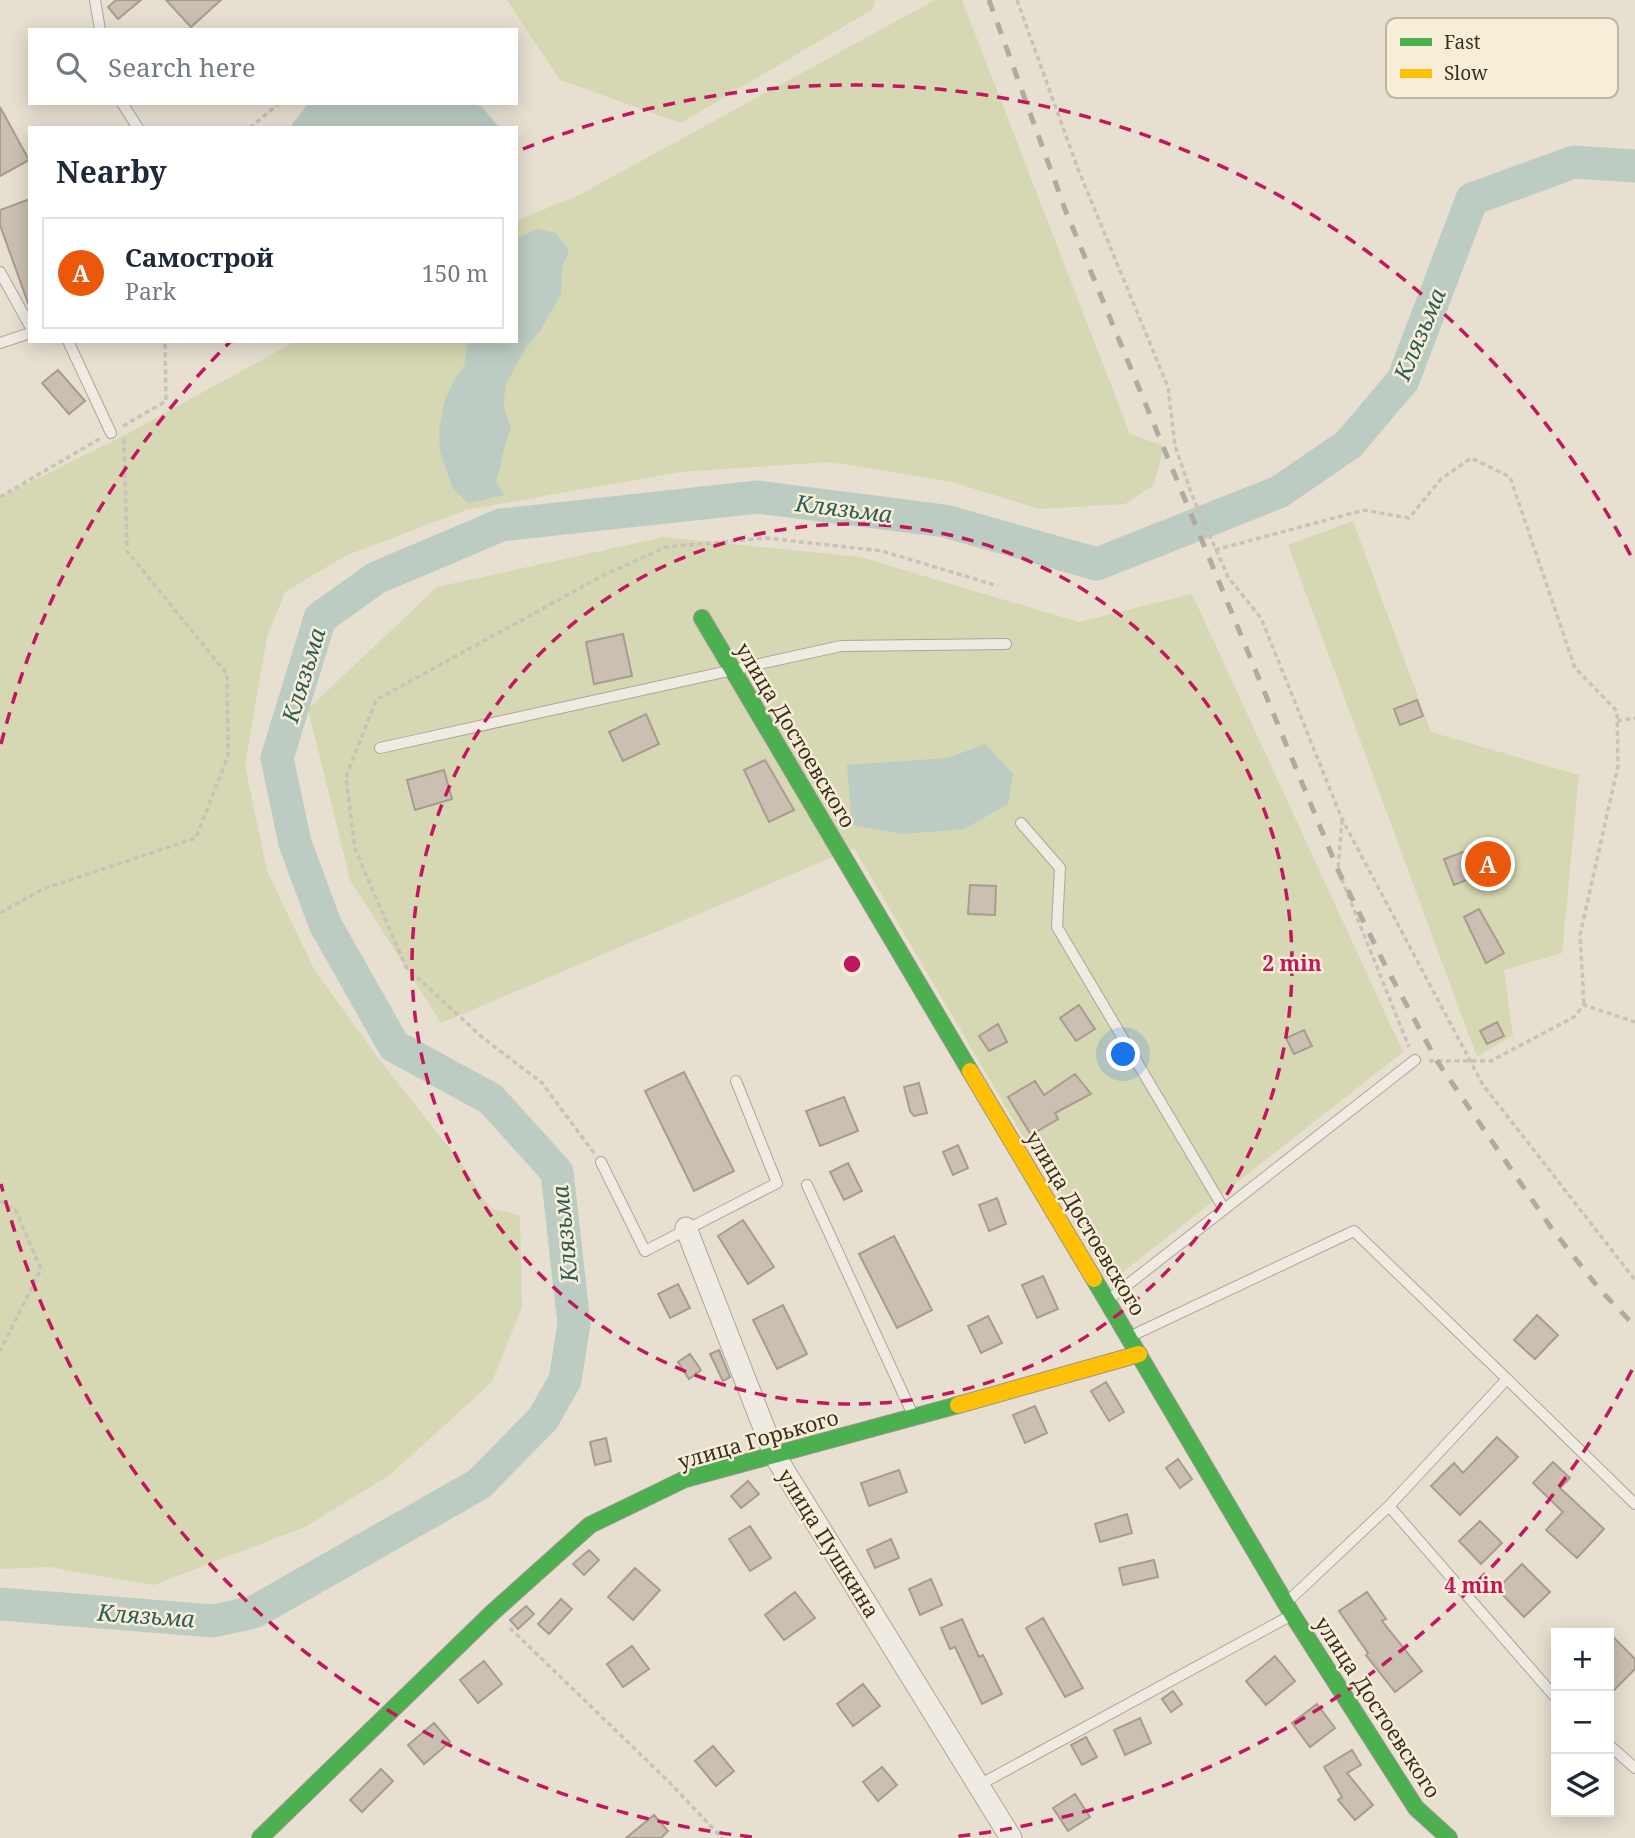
<!DOCTYPE html>
<html lang="en">
<head>
<meta charset="utf-8">
<style>
  :root { --surface:#fff; --page:#f6f6f7; --text:#1f2937; --muted:#747a83; --line:#e0e1e3; --accent:#ea580c }
  body { margin:0; font-family:"Noto Serif",serif; background:var(--page); color:var(--text) }
  .controls { position:absolute; right:21px; bottom:21px; display:grid; overflow:hidden; border-radius:0px; box-shadow:0 4px 18px #0003 }
  .controls button { width:63px; height:63px; display:grid; place-items:center; padding:0; border:0; border-bottom:2px solid var(--line); background:var(--surface); color:var(--text); font:35px sans-serif }
  .you { position:absolute; left:1124px; top:1055px; width:24px; height:24px; margin:-18px; border:5px solid #fff; border-radius:50%; background:#1a73e8; box-shadow:0 0 0 10px #1a73e833 }
  .badge { display:grid; place-items:center; width:46px; height:46px; border-radius:50%; background:var(--accent); color:#fff; font-size:23px; font-weight:700 }
  .pin { position:absolute; translate:-50% -50%; border:4px solid #fff; box-shadow:0 2px 7px #0006 }
  .list { margin:0; padding:0; list-style:none }
  h2 { display:flex; justify-content:space-between; align-items:center; height:91px; margin:0; padding:0 28px; font-size:30px }
  h2 small { font-size:23px; font-weight:400; color:var(--muted) }
  .list li { display:grid; grid-template-columns:46px 1fr auto; gap:21px; align-items:center; box-sizing:border-box; height:112px; margin:0 14px 14px; padding:0 14px; border:2px solid var(--line); border-radius:0px }
  .list b { display:block; font-size:26px; white-space:nowrap }
  .list p { margin:0; font-size:23px; white-space:nowrap; color:var(--muted) }
  .list em { font-size:23px; font-style:normal; color:var(--muted) }
  .icon { flex:none; width:38px; height:38px; fill:none; stroke:currentColor; stroke-width:2; stroke-linecap:round; stroke-linejoin:round }
  .map { position:relative; flex:none; width:1635px; height:1838px; overflow:hidden }
  .search { position:absolute; background:var(--surface); box-shadow:0 4px 18px #0003; left:28px; top:28px; width:490px; height:77px; display:flex; align-items:center; gap:18px; box-sizing:border-box; padding:0 24px; border-radius:0px; color:var(--muted); font-size:26px }
  .panel { position:absolute; background:var(--surface); box-shadow:0 4px 18px #0003; left:28px; top:126px; width:490px; height:217px; border-radius:0px }
  .map>svg:first-child { display:block }
  .green { fill:#d6d7b3 }
  .water { fill:#bcccc2 }
  .lines { fill:none; stroke-linecap:round; stroke-linejoin:round }
  .river { stroke:#bcccc2; stroke-width:33 }
  .building { fill:#cbbfb2; stroke:#a89c90; stroke-width:2 }
  .lane-casing { stroke:#ada599; stroke-width:12 }
  .street-casing { stroke:#ada599; stroke-width:23 }
  .fast-casing { stroke:#9c958a; stroke-width:18 }
  .slow-casing { stroke:#9c958a; stroke-width:18 }
  .path { stroke:#c8c2b9; stroke-width:3.5; stroke-dasharray:5 3.5; stroke-linecap:butt }
  .lane { stroke:#efebe3; stroke-width:10 }
  .street { stroke:#efebe3; stroke-width:21 }
  .fast { stroke:#4caf50; stroke-width:16 }
  .slow { stroke:#ffc107; stroke-width:16 }
  .rail { stroke:#afaaa2; stroke-width:5; stroke-dasharray:12 12; stroke-linecap:butt }
  .ring { fill:none; stroke:#c2185b; stroke-width:3.5; stroke-dasharray:12 9 }
  .labels { text-anchor:middle; dominant-baseline:central; stroke-width:5; stroke-linejoin:round; paint-order:stroke }
  .street-label { font-size:21px; fill:#3d2e20; stroke:#f7eed8 }
  .water-label { font-size:23px; font-style:italic; fill:#2f5d5a; stroke:#f7eed8 }
  .key { fill:#f7eed8; stroke:#bfb4a1; stroke-width:2 }
  .key-label { font-size:19px; fill:#3d2e20 }
  .centre { fill:#c2185b; stroke:#f7eed8; stroke-width:3.5 }
  .ring-label { font-size:21px; text-anchor:middle; font-weight:bold; fill:#c2185b; stroke:#f7eed8; stroke-width:5; stroke-linejoin:round; paint-order:stroke }
</style>
</head>
<body>
<div class="map">
<svg width="1635" height="1838" viewBox="0 0 1635 1838">
  <rect width="100%" height="100%" fill="#e7e0d1"/>
  <!-- green -->
  <path class="green" d="M507 0H875L873 9 681 123 560 80Z
    M935 0H962L1130 434 1164 446 1154 485 1125 504 1039 509 952 482 830 462 680 472 466 510 345 556 285 592 267 637 245 765 267 871 315 971 379 1059 462 1164 490 1208 520 1215 522 1307 492 1382 391 1474 305 1527 154 1585 49 1567 0 1569V497L123 436 296 341H516V221L579 195Z
    M1353 521 1431 732 1579 775 1562 953 1504 970 1513 1035 1477 1057 1288 545Z
    M664 537 860 557 1079 622 1192 594 1403 1052 1109 1283 854 848 441 1023 350 880 308 709 437 587Z"/>
  <!-- water -->
  <path class="water" d="M322 103H474L483 108 500 128H289L307 105Z
    M537 229 556 233 569 250 562 268 561 294 540 331 526 347 505 386 504 407 511 428C502 448 503 462 496 481L505 495 468 503 453 489 440 452 439 429 445 400 454 380 464 366 468 341H516V239Z
    M985 744 1013 774 1008 804 964 829 903 834 852 825 847 765 948 758Z"/>
  <g class="lines">
    <!-- river -->
    <path class="river" d="M0 1604 213 1621 254 1612 479 1484 543 1419 565 1380 574 1324 557 1172 491 1099 394 1046 325 924 295 843 277 758 320 618 376 578 501 525 758 497 945 521 1097 564 1279 492 1349 444 1403 380 1472 199 1574 162 1635 166"/>
  </g>
  <!-- building -->
  <path class="building" d="M116 0H141L118 19 108 7Z
    M166 0H221L191 27Z
    M0 107 29 160 0 176Z
    M30 199V302L28 303 0 225V210Z
    M58 370 85 401 69 414 42 383Z
    M623 634 632 676 594 684 586 642Z
    M1417 700 1423 716 1400 725 1394 709Z
    M646 714 659 744 623 761 609 732Z
    M765 760 794 810 769 822 744 770Z
    M444 770 452 799 415 810 407 780Z
    M1463 852 1472 878 1454 885 1444 859Z
    M970 885 996 886 995 915 968 914Z
    M1479 909 1504 953 1486 963 1464 917Z
    M1079 1005 1095 1029 1076 1041 1060 1018Z
    M1497 1022 1504 1036 1487 1044 1480 1031Z
    M998 1024 1007 1042 989 1051 979 1036Z
    M1304 1030 1312 1046 1294 1054 1286 1038Z
    M684 1072 734 1171 694 1191 645 1091Z
    M1075 1074 1091 1094 1055 1113 1058 1119 1031 1135 1008 1097 1035 1081 1044 1095Z
    M919 1083 927 1113 914 1116 910 1111 904 1087Z
    M844 1097 858 1131 820 1146 806 1111Z
    M958 1145 968 1168 953 1175 943 1152Z
    M848 1163 862 1191 844 1200 830 1172Z
    M997 1198 1006 1224 989 1231 979 1205Z
    M743 1220 774 1267 748 1284 718 1236Z
    M894 1236 932 1310 897 1328 859 1254Z
    M1043 1276 1058 1309 1037 1318 1022 1285Z
    M678 1284 690 1308 670 1318 658 1294Z
    M783 1305 807 1354 777 1369 753 1320Z
    M1537 1315 1558 1335 1535 1359 1514 1340Z
    M988 1316 1002 1343 981 1353 968 1326Z
    M719 1350 730 1377 723 1381 710 1354Z
    M690 1354 701 1370 689 1379 678 1362Z
    M1106 1382 1124 1412 1109 1421 1091 1391Z
    M1035 1406 1047 1433 1025 1443 1013 1415Z
    M1497 1437 1518 1457 1460 1515 1431 1486 1454 1463 1463 1473Z
    M606 1438 611 1461 595 1465 590 1442Z
    M1178 1459 1192 1479 1180 1488 1166 1468Z
    M1553 1462 1570 1478 1560 1488 1604 1529 1577 1558 1546 1530 1563 1512 1533 1483Z
    M899 1470 907 1492 869 1506 861 1483Z
    M748 1481 759 1494 741 1508 731 1496Z
    M1127 1514 1132 1533 1100 1542 1095 1524Z
    M1480 1521 1502 1543 1481 1564 1459 1541Z
    M750 1526 771 1558 750 1571 729 1539Z
    M891 1539 899 1558 875 1568 867 1550Z
    M589 1550 599 1560 584 1575 573 1564Z
    M1154 1560 1158 1577 1123 1585 1119 1568Z
    M1522 1564 1550 1592 1524 1617 1497 1589Z
    M635 1568 660 1590 633 1620 608 1597Z
    M931 1579 942 1605 920 1615 909 1589Z
    M795 1592 815 1618 784 1640 765 1615Z
    M1367 1592 1386 1619 1382 1621 1422 1671 1395 1692 1366 1655 1368 1653 1339 1611Z
    M561 1599 572 1609 549 1634 538 1624Z
    M526 1606 534 1614 518 1629 510 1620Z
    M1043 1618 1083 1688 1065 1697 1026 1628Z
    M962 1619 979 1657 983 1655 1002 1694 982 1704 955 1647 950 1649 941 1628Z
    M1609 1633 1635 1659V1669L1609 1695Z
    M632 1646 649 1669 623 1687 607 1664Z
    M1275 1656 1295 1681 1266 1705 1246 1681Z
    M484 1661 502 1684 478 1703 460 1680Z
    M863 1684 880 1706 853 1726 837 1704Z
    M1173 1691 1182 1704 1171 1712 1162 1699Z
    M1317 1704 1335 1728 1310 1747 1292 1723Z
    M1140 1718 1151 1743 1125 1755 1114 1730Z
    M434 1723 450 1742 424 1764 408 1745Z
    M1086 1737 1097 1757 1082 1765 1071 1745Z
    M713 1746 734 1771 716 1786 695 1761Z
    M1352 1750 1361 1765 1347 1773 1373 1805 1355 1820 1338 1800 1342 1797 1324 1767Z
    M882 1767 897 1785 878 1801 863 1782Z
    M381 1769 393 1781 362 1812 350 1800Z
    M1075 1794 1090 1817 1068 1831 1053 1808Z
    M654 1815 668 1831 661 1838H626Z"/>
  <g class="lines">
    <!-- lane casing -->
    <g class="lane-casing">
      <path id="lane" d="M95 0 100 30
        M122 103 138 128
        M0 272 30 326
        M68 341 111 433
        M0 343 30 333
        M380 748 841 646 1006 644
        M1021 823 1060 868 1057 927 1224 1209
        M601 1162 645 1251 777 1183 736 1081
        M807 1185 913 1415
        M1108 1300 1415 1060
        M1129 1337 1354 1231 1507 1379
        M1389 1506 1556 1698
        M1287 1602 1389 1506 1507 1379 1635 1504
        M1609 1745 1635 1768
        M979 1785 1290 1616"/>
    </g>
    <!-- street casing -->
    <g class="street-casing">
      <path id="street" d="M686 1228 775 1456 1011 1838"/>
    </g>
    <!-- fast casing -->
    <g class="fast-casing">
      <path id="fast" d="M702 618 970 1071
        M1094 1279 1292 1614 1416 1808 1449 1838
        M260 1838 493 1612 590 1525 685 1479 958 1405"/>
    </g>
    <!-- slow casing -->
    <g class="slow-casing">
      <path id="slow" d="M970 1071 1094 1279
        M958 1405 1139 1354"/>
    </g>
    <!-- path -->
    <path class="path" d="M1017 0 1078 169 1168 387 1175 446 1192 495 1228 577 1261 618 1342 819 1483 1085 1635 1280
      M250 128 279 103
      M123 426 166 401 165 341
      M0 497 101 438
      M1215 550 1364 510 1409 518 1441 479 1471 458 1510 477 1575 668 1617 711 1618 766 1580 935 1584 1005
      M1617 721 1635 718
      M1342 820 1338 870 1409 1047
      M0 913 43 889 196 838 228 756 227 674 127 551 124 438
      M1429 1061H1491L1574 1017 1584 1005 1635 1022
      M594 1153 542 1083 482 1037 406 967 355 849 346 777 376 700 604 575 666 547 766 538 882 551 998 586
      M0 1201 16 1211 41 1269 0 1351
      M510 1628 669 1782 722 1838"/>
    <!-- lane -->
    <use href="#lane" class="lane"/>
    <!-- street -->
    <use href="#street" class="street"/>
    <!-- fast -->
    <use href="#fast" class="fast"/>
    <!-- slow -->
    <use href="#slow" class="slow"/>
    <!-- rail -->
    <path class="rail" d="M989 0 1065 209 1338 870 1387 969 1437 1061 1552 1229 1601 1291 1635 1326"/>
  </g>
  <!-- distance rings -->
  <g class="ring">
    <circle cx="852" cy="964" r="440"/>
    <path d="M1632 1370A879 879 0 0 1 952 1837M752 1837A879 879 0 0 1 1 1184M1 744A879 879 0 0 1 230 342M523 149A879 879 0 0 1 1632 558"/>
  </g>
  <g class="labels">
    <!-- street labels -->
    <g class="street-label">
      <text transform="translate(796 735) rotate(59)">улица Достоевского</text>
      <text transform="translate(1086 1223) rotate(59)">улица Достоевского</text>
      <text transform="translate(758 1439) rotate(-16)">улица Горького</text>
      <text transform="translate(829 1543) rotate(58)">улица Пушкина</text>
      <text transform="translate(1378 1707) rotate(57)">улица Достоевского</text>
    </g>
    <!-- water labels -->
    <g class="water-label">
      <text transform="translate(1419 334) rotate(-67)">Клязьма</text>
      <text transform="translate(844 508) rotate(7)">Клязьма</text>
      <text transform="translate(303 675) rotate(-73)">Клязьма</text>
      <text transform="translate(564 1234) rotate(-96)">Клязьма</text>
      <text transform="translate(146 1615) rotate(4)">Клязьма</text>
    </g>
  </g>
  <!-- legend -->
  <rect x="1386" y="18" width="232" height="80" rx="10" class="key"/>
  <rect x="1400" y="38" width="32" height="8" fill="#4caf50"/>
  <rect x="1400" y="69" width="32" height="9" fill="#ffc107"/>
  <g class="key-label">
    <text x="1444" y="49">Fast</text>
    <text x="1444" y="80">Slow</text>
  </g>
  <circle cx="852" cy="964" r="10" class="centre"/>
  <g class="ring-label">
    <text x="1292" y="971">2 min</text>
    <text x="1474" y="1593">4 min</text>
  </g>
</svg>
<div class="controls">
<button>+</button>
<button>−</button>
<button><svg class="icon" aria-label="layers" viewBox="0 0 24 24"><path d="M12 4l9 5-9 5-9-5zM3 14l9 5 9-5"/></svg></button>
</div>
<div class="you"></div>
<div class="pin badge" style="left:1488px;top:864px">A</div>
<div class="search"><svg class="icon" aria-label="search" viewBox="0 0 24 24"><circle cx="10" cy="10" r="6"/><path d="M15 15l6 6"/></svg>Search here</div>
<section class="panel">
<h2>Nearby<small></small></h2>
<ul class="list">
<li><span class="badge">A</span><div><b>Самострой</b><p>Park</p></div><em>150 m</em></li>
</ul>
</section>
</div>
</body>
</html>
